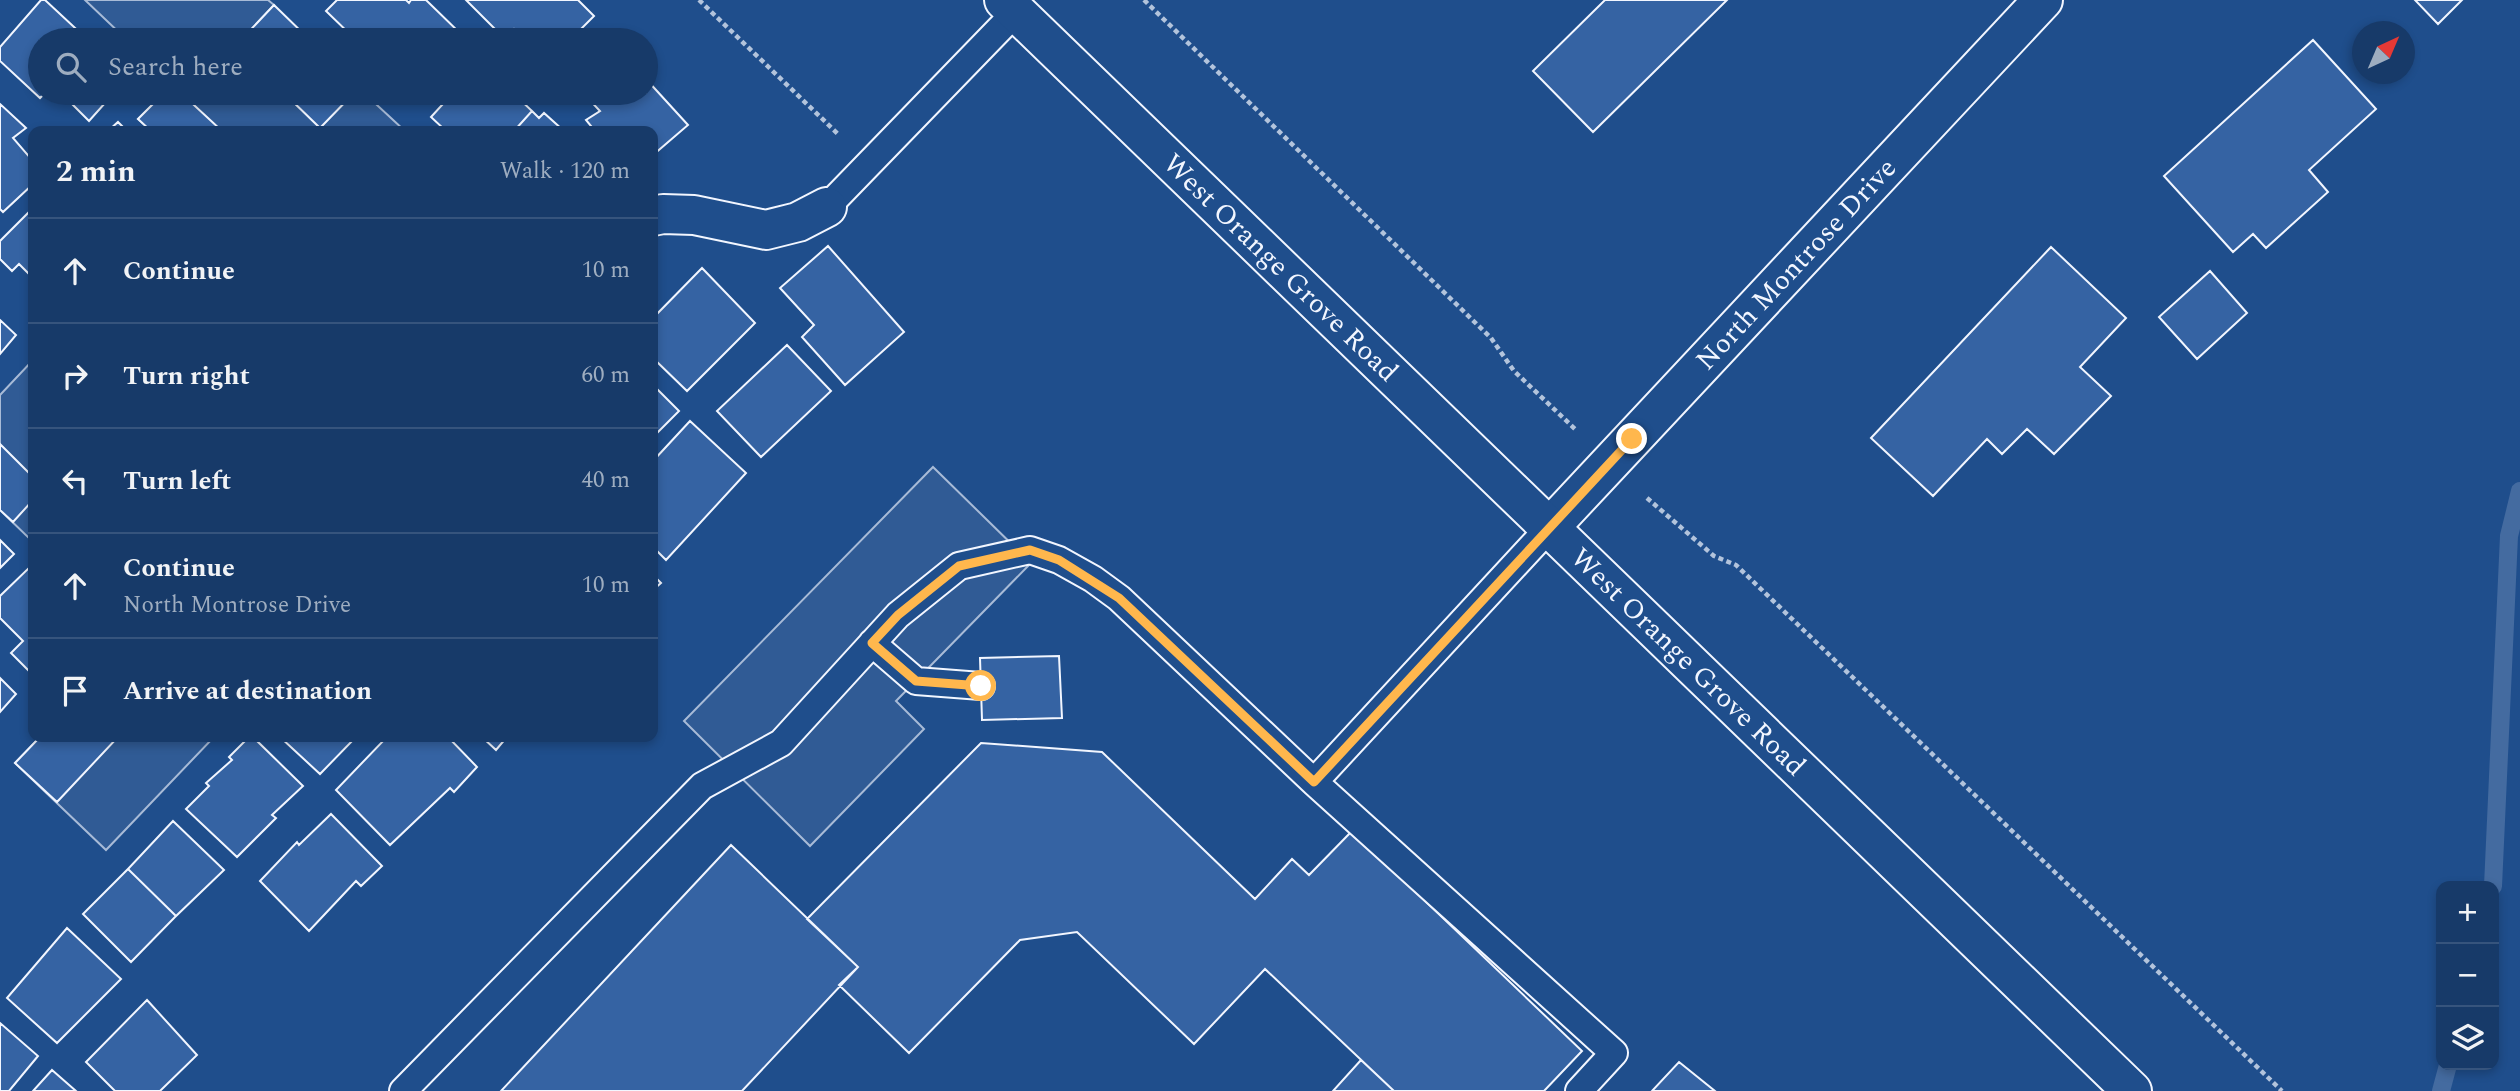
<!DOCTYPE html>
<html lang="en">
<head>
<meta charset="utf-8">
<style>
  :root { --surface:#173a69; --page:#244571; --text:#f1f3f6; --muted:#9eadc0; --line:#36547d }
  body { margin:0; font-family:Spectral,serif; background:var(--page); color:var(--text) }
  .controls { position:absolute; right:21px; bottom:21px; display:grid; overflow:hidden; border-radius:14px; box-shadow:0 4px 10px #0003 }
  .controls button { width:63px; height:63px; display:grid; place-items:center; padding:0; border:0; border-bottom:2px solid var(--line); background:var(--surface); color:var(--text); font:35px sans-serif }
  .compass { position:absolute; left:2352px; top:21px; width:63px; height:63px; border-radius:50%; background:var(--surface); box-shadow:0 4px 10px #0003; rotate:44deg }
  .stop { position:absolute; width:21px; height:21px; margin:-16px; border:5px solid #ffb74d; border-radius:50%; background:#fff }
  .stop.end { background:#ffb74d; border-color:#fff; box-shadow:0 2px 7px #0008 }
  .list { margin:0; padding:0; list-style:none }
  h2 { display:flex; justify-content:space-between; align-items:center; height:91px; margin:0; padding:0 28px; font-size:30px }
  h2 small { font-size:23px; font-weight:400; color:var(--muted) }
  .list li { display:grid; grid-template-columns:46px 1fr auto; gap:21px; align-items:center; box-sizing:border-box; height:105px; padding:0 28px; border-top:2px solid var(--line) }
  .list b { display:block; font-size:26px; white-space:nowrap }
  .list p { margin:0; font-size:23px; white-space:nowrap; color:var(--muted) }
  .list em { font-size:23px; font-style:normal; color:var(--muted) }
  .icon { flex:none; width:38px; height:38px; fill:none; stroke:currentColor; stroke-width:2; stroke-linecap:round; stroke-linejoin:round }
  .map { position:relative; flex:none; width:2520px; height:1091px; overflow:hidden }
  .search { position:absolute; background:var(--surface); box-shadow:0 4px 10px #0003; left:28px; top:28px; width:630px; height:77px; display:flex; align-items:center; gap:18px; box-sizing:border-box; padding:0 24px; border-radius:38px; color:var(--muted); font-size:26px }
  .panel { position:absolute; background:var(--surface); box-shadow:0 4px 10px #0003; left:28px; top:126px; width:630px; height:616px; border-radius:14px }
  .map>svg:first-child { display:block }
  .built { fill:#305b95; stroke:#a8bbd7; stroke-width:2 }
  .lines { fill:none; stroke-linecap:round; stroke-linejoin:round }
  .stream { stroke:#446ba0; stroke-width:18 }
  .building { fill:#3563a3; stroke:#f2f6ff; stroke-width:2 }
  .lane-casing { stroke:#f2f6ff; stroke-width:30 }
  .street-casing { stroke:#f2f6ff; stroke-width:42 }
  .primary-casing { stroke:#f2f6ff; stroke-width:42 }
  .path { stroke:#b3c4dc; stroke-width:4.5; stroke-dasharray:5 3.5; stroke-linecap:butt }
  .lane { stroke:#1f4e8c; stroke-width:26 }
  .street { stroke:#1f4e8c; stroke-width:38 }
  .primary { stroke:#1f4e8c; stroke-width:38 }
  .route { stroke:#ffb74d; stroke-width:9 }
  .labels { text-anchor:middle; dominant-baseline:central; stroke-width:5; stroke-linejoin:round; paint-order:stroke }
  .street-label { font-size:28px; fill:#f2f6ff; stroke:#1f4e8c }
</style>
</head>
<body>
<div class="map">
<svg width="2520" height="1091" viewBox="0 0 2520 1091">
  <rect width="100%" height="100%" fill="#1f4e8c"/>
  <!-- built -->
  <path class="built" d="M85 0H268L274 5 241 40H127Z
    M164 93H284L320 127 354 93H364L405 131H151L138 119Z
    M33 360V542L0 510V395Z
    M933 467 1031 563 896 701 924 729 810 846 684 721Z
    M40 737H214L106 850 15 763Z"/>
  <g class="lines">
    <!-- stream -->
    <path class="stream" d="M2493 886 2509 536 2520 491
      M2441 1091 2448 1065"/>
  </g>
  <!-- building -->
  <path class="building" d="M41 0H45L88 40H40V93H45L40 98 0 61V47Z
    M337 0H406L409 3 411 0H426L463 36 459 40H356L326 11Z
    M466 0H578L594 16 570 40H524L514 29 505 39Z
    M1605 0H1727L1593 132 1533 71Z
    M2415 0H2462L2438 24Z
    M274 5 310 40H241Z
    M2313 40 2376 109 2309 170 2328 192 2266 248 2253 234 2233 252 2164 176Z
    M646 79 688 125 653 155V131H595L586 120 600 111 583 93H646Z
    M61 93H114L89 121Z
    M164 93H181L222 131H151L138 119Z
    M284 93H354L320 128Z
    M453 93H513L532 111 514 131H446L431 117Z
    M0 104 26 128 13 138 33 161V184L3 212 0 209Z
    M532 111 539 118 544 113 564 131H514Z
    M118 122 127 131H108Z
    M33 208V278L19 264 12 271 0 259V241Z
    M828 246 904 332 845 385 802 337 814 325 780 288Z
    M2051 247 2126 318 2080 367 2111 396 2054 454 2027 429 2002 454 1987 439 1933 496 1871 438Z
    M702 268 755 323 687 391 653 358V318Z
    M2210 271 2247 313 2197 359 2159 317Z
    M0 320 16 335 0 354Z
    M787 345 831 391 761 457 717 411Z
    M653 385 679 411 653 437Z
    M690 421 746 473 666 560 653 547V489L656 486 653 482V461Z
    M0 444 33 477V500L13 522 0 510Z
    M0 540 14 554 0 568Z
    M33 564V675L11 653 23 641 0 618V596Z
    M653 575 661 583 653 590Z
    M1059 656 1062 718 982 720 980 658Z
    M0 678 16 694 0 712Z
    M40 737H118L57 802 15 763Z
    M249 737H253L303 786 272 815 276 818 237 857 186 809 209 786 206 783 232 760 229 757Z
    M280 737H356L320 774Z
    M395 737H448L477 767 454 792 450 788 390 845 336 790 384 740 390 741Z
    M482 737H507L496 750Z
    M981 743 1102 752 1255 899 1292 859 1309 875 1352 831 1582 1051 1544 1091H1394L1265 969 1194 1044 1077 932 1020 940 909 1053 839 985 858 967 807 919Z
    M331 814 382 866 361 886 356 881 309 931 260 881 297 842 299 845Z
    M173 821 224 870 176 916 128 869Z
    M731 845 858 967 742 1091H501Z
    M128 869 176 916 131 962 83 914Z
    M67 928 121 979 57 1043 7 998Z
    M147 1000 197 1055 160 1091H115L86 1062Z
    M0 1023 38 1056 9 1091H0Z
    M1361 1060 1394 1091H1333Z
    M1679 1062 1715 1091H1652Z
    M52 1070 76 1091H33Z"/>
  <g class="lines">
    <!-- lane casing -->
    <g class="lane-casing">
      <path id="lane" d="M827 207 1016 12
        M1550 527 1314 782 1614 1053 1579 1091
        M872 643 916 681 981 686
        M403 1091 702 786 781 743 898 615 959 566 1030 550 1059 560 1093 579 1119 598 1314 782"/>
    </g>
    <!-- street casing -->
    <g class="street-casing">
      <g id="street">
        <path d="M653 216 663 214 694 215 766 230 798 222 827 207"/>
        <path id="s1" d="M1550 527 2043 0"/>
      </g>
    </g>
    <!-- primary casing -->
    <g class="primary-casing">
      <g id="primary">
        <path id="s2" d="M1004 0 2132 1091"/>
      </g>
    </g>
    <!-- path -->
    <path class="path" d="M699 0 838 134
      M1144 0 1491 338 1514 371 1575 429
      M1647 498 1714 556 1736 565 2282 1091"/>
    <!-- lane -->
    <use href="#lane" class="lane"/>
    <!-- street -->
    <use href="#street" class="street"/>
    <!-- primary -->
    <use href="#primary" class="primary"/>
  </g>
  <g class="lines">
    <!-- route -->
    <path class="route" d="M981 686 916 681 872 643 898 615 959 566 1030 550 1059 560 1119 598 1314 782 1632 439"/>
  </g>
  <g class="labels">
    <!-- street labels -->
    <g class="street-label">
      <text stroke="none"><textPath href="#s1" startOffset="360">North Montrose Drive</textPath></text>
      <text stroke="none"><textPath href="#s2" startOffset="385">West Orange Grove Road</textPath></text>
      <text stroke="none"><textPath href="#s2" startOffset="952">West Orange Grove Road</textPath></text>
    </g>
  </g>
</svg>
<div class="controls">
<button>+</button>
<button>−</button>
<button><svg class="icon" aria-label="layers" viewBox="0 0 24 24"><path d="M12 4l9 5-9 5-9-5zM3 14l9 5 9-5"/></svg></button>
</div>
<svg class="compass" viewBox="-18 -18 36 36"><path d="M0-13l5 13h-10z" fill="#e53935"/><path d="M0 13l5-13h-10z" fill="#9eadc0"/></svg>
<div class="stop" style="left:981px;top:686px"></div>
<div class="stop end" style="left:1632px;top:439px"></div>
<div class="search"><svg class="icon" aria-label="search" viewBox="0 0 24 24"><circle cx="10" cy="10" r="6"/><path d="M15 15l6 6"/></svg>Search here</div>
<section class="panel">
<h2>2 min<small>Walk · 120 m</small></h2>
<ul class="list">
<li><svg class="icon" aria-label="ahead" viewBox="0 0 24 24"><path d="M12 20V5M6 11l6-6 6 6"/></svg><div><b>Continue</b></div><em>10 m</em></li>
<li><svg class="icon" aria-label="right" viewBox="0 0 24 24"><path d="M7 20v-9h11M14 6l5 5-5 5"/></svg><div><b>Turn right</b></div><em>60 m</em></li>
<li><svg class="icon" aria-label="left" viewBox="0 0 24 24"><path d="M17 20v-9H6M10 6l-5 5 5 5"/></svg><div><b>Turn left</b></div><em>40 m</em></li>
<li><svg class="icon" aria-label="ahead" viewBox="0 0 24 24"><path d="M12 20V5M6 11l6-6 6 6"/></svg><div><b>Continue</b><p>North Montrose Drive</p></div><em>10 m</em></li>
<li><svg class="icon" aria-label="arrive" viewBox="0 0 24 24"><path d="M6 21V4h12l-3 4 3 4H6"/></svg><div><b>Arrive at destination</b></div></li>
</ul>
</section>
</div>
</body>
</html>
